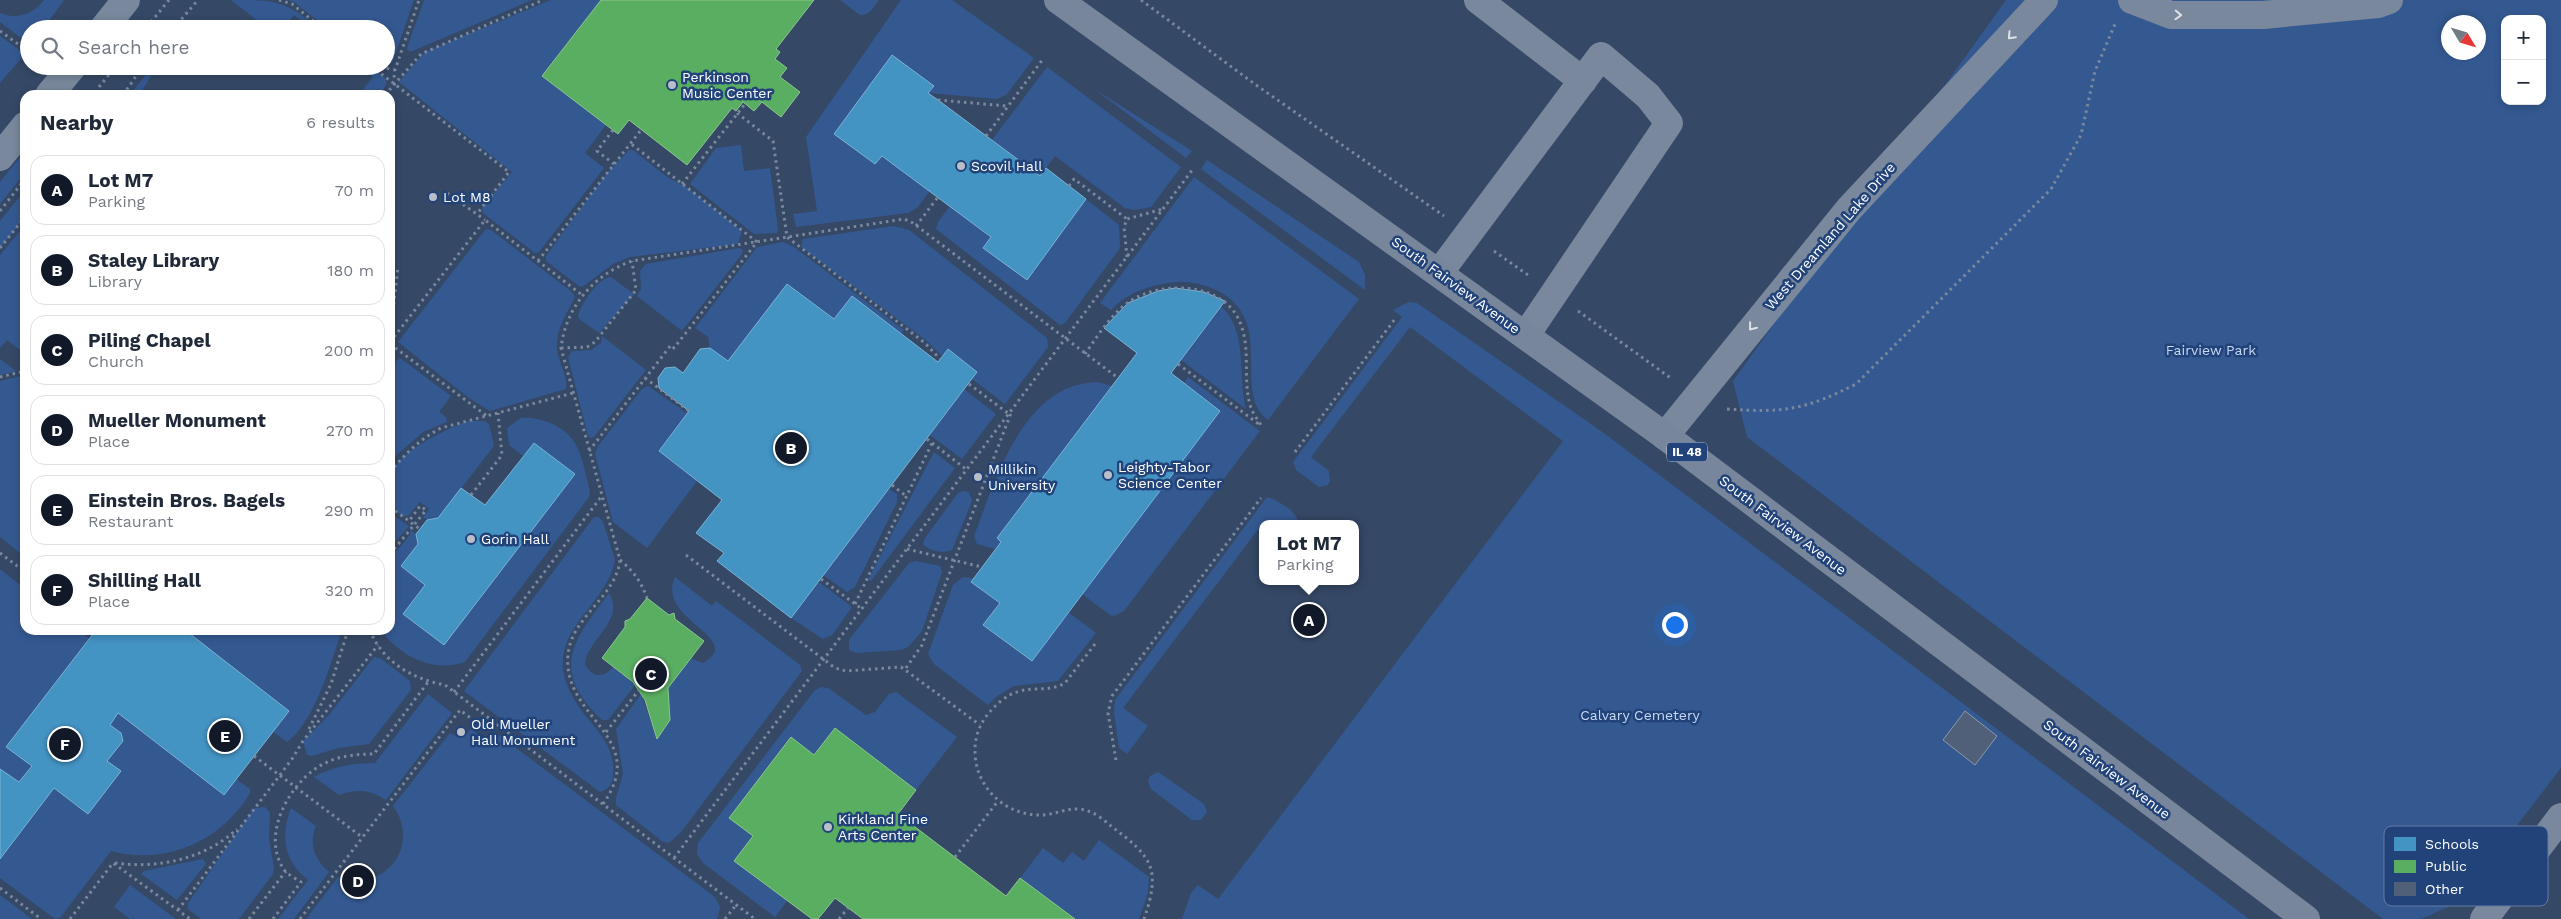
<!DOCTYPE html>
<html lang="en">
<head>
<meta charset="utf-8">
<style>
  :root { --surface:#fff; --page:#f2f2f3; --text:#1f2937; --muted:#747a83; --line:#e0e1e3; --accent:#111827 }
  body { margin:0; font-family:"Work Sans",sans-serif; background:var(--page); color:var(--text) }
  .controls { position:absolute; right:15px; top:15px; display:grid; overflow:hidden; border-radius:10px; box-shadow:0 2px 8px #0003 }
  .controls button { width:45px; height:45px; display:grid; place-items:center; padding:0; border:0; border-bottom:1px solid var(--line); background:var(--surface); color:var(--text); font:25px sans-serif }
  .compass { position:absolute; left:2441px; top:15px; width:45px; height:45px; border-radius:50%; background:var(--surface); box-shadow:0 2px 8px #0003; rotate:128deg }
  .you { position:absolute; left:1674px; top:624px; width:18px; height:18px; margin:-12px; border:4px solid #fff; border-radius:50%; background:#1a73e8; box-shadow:0 0 0 8px #1a73e833 }
  .badge { display:grid; place-items:center; width:32px; height:32px; border-radius:50%; background:var(--accent); color:#fff; font-size:16px; font-weight:700 }
  .pin { position:absolute; translate:-50% -50%; border:2px solid #fff; box-shadow:0 1px 5px #0006 }
  .popup { position:absolute; left:1259px; top:520px; width:100px; height:65px; box-sizing:border-box; display:grid; place-content:center; border-radius:10px; background:var(--surface); filter:drop-shadow(0 1px 4px #0005); font-size:16px; white-space:nowrap; color:var(--muted) }
  .popup b { font-size:19px; color:var(--text) }
  .popup::after { content:''; position:absolute; left:50%; top:100%; margin-left:-10px; border:10px solid transparent; border-top-color:var(--surface) }
  .list { margin:0; padding:0; list-style:none }
  h2 { display:flex; justify-content:space-between; align-items:center; height:65px; margin:0; padding:0 20px; font-size:21px }
  h2 small { font-size:16px; font-weight:400; color:var(--muted) }
  .list li { display:grid; grid-template-columns:32px 1fr auto; gap:15px; align-items:center; box-sizing:border-box; height:70px; margin:0 10px 10px; padding:0 10px; border:1px solid var(--line); border-radius:15px }
  .list b { display:block; font-size:19px; white-space:nowrap }
  .list p { margin:0; font-size:16px; white-space:nowrap; color:var(--muted) }
  .list em { font-size:16px; font-style:normal; color:var(--muted) }
  .icon { flex:none; width:28px; height:28px; fill:none; stroke:currentColor; stroke-width:2; stroke-linecap:round; stroke-linejoin:round }
  .map { position:relative; flex:none; width:2561px; height:919px; overflow:hidden }
  .search { position:absolute; background:var(--surface); box-shadow:0 2px 8px #0003; left:20px; top:20px; width:375px; height:55px; display:flex; align-items:center; gap:12px; box-sizing:border-box; padding:0 18px; border-radius:28px; color:var(--muted); font-size:19px }
  .panel { position:absolute; background:var(--surface); box-shadow:0 2px 8px #0003; left:20px; top:90px; width:375px; height:545px; border-radius:15px }
  .map>svg:first-child { display:block }
  .green { fill:#345991; fill-rule:evenodd }
  .schools { fill:#4393c3; stroke:#7bb3d5 }
  .public { fill:#5aae61; stroke:#8cc690 }
  .building { fill:#506078; stroke:#8c99ac }
  .lines { fill:none; stroke-linecap:round; stroke-linejoin:round }
  .path { stroke:#79889d; stroke-width:3; stroke-dasharray:2.5 4; stroke-linecap:butt }
  .minor { stroke:#79889d; stroke-width:28 }
  .major { stroke:#78869c; stroke-width:28 }
  .oneway { stroke:#dee1e6 }
  .poi-dot { fill:#b8bfc9; stroke:#21437a; stroke-width:2 }
  .labels { text-anchor:middle; dominant-baseline:central; stroke-width:5; stroke-linejoin:round; paint-order:stroke }
  .shield { fill:#21437a; stroke:#bcc7d7; stroke-width:1 }
  .shield-label { font-size:12px; font-weight:bold; fill:#fff }
  .poi-label { font-size:14px; fill:#fff; stroke:#21437a; text-anchor:start }
  .street-label { font-size:14px; fill:#fff; stroke:#21437a }
  .park-label { font-size:14px; fill:#c5d8f4; stroke:#21437a }
  .key { fill:#21437a; stroke:#647ba2; stroke-width:1 }
  .key-label { font-size:14px; fill:#fff }
</style>
</head>
<body>
<div class="map">
<svg width="2561" height="919" viewBox="0 0 2561 919">
  <rect width="100%" height="100%" fill="#354866"/>
  <!-- green -->
  <path class="green" d="M44 0H64L43 29H29V44L0 22V13C16 20 34 14 44 0Z
    M231 0C278 0 282 0 321 29H312L294 15 283 29H268Z
    M288 0H414L393 61 386 67 384 66H386V29H328L294 2Z
    M424 0H532L410 52 407 49 408 45Z
    M551 0H601L543 76 606 125 585 153 604 168 539 252 535 253 483 213 482 208 512 172 399 82 425 52Z
    M840 0H879C874 7 870 15 860 15Z
    M901 0H952L1034 58 1007 94 997 99 928 93 934 86 892 55 844 141 875 164 882 156 930 191 917 208 908 213 796 227 793 214 817 211 806 137Z
    M2006 0H2561V768L2457 903 2421 919H2383L1747 437 1733 381ZM2505 19H2542V101H2505ZM2448 22H2478V52H2448Z
    M0 36 25 54 0 83Z
    M360 66H371L386 79V85L380 95H359L373 77Z
    M1047 67 1181 167 1151 207 1134 210 1125 208 1055 156 1040 176 992 140Z
    M147 73 151 76 143 89 141 95H130Z
    M1093 88 1192 151 1186 158Z
    M741 145 744 171 770 168 778 229 777 233 754 234 690 184 716 148Z
    M629 150H633L667 177 688 188 742 231 738 244 630 257 613 264 582 287 579 286 546 261V256L607 173Z
    M25 151V173L0 204V182Z
    M1207 160 1359 262 1365 275V290L1201 169Z
    M1194 177 1359 299 1268 420C1231 392 1276 323 1220 292 1207 285 1190 281 1176 282 1150 285 1128 292 1111 310L1100 303Z
    M25 190V217L0 248V221Z
    M1086 199 1119 225 1120 248 1065 323 1060 325 936 229 938 222 950 206 991 237 984 248 1026 280Z
    M25 225V354L7 340 0 348V255Z
    M894 226 909 230 1047 338 1048 347 1005 404 972 379 977 372 948 349 942 356 927 341 801 247 803 239Z
    M486 229 491 230 572 292 575 297C567 313 555 331 557 350 559 362 568 377 566 389L490 411 469 398 398 342Z
    M783 242 794 247 904 330 901 334 852 296 834 319 788 284 728 361 710 348 708 337 695 328 757 247Z
    M739 248 743 250 742 254 682 331 637 296 641 289 640 271 646 264Z
    M611 277 634 294 599 333 579 319 578 315C582 303 598 278 611 277Z
    M1409 302 1417 303 1601 431 2249 919H1182L1191 893 1198 885 1218 899 1563 441 1410 327 1311 457 1329 471 1330 482 1327 485 1319 487 1296 470 1293 462 1402 317 1393 310Z
    M1221 306C1249 333 1237 374 1246 409L1181 360Z
    M602 336 646 370 594 437 591 438 588 436 568 357 572 351 591 350 601 343Z
    M400 358 451 396 439 412 446 417 447 422 423 432 390 461V412L396 361Z
    M0 359 16 371 0 375Z
    M25 375V557L0 537V381Z
    M1188 377 1260 431 1124 611 1114 616 1110 615 1082 594 1220 411 1184 383Z
    M1097 382 1112 386 997 538 1001 542 995 549 977 544 974 536C996 479 1023 384 1097 382Z
    M648 386 688 414 659 451 697 481 647 548 613 522 595 454 598 446 642 389Z
    M964 389 996 414 962 459 930 435Z
    M521 418C539 416 565 426 575 443 583 457 586 476 590 491L589 497 465 662C432 673 400 656 381 630H390V558L410 535V530L416 534 418 544 401 566 425 585 403 614 444 644 575 474 534 443 523 456 509 445 507 428Z
    M467 421H485L489 424 494 446 438 518 427 520 423 517 429 509 420 502 409 515 404 517 390 507C390 498 389 488 390 479 394 452 444 431 467 421Z
    M934 452 955 468 871 581 868 580Z
    M889 489 897 494V502L855 587 847 592 823 575Z
    M963 491 969 492 972 501 952 550C944 554 929 551 923 544L925 538 958 493Z
    M1267 497C1277 500 1299 512 1298 524H1273L1266 519 1123 708 1148 726 1127 754 1119 748 1114 713 1115 700Z
    M390 513 409 526 390 548Z
    M594 517H599L603 522 615 560C607 605 551 628 565 679 568 689 573 698 579 707 595 730 616 744 613 776 613 784 608 790 600 792L464 691Z
    M916 561 940 566 942 572 922 631 908 647 901 650 857 653 849 650V640L909 563Z
    M0 569 25 589V630H78L89 638 6 747 32 766 19 782 0 769Z
    M675 577 712 606 716 601 800 665 802 671 682 831 669 843 663 842 616 805V798L623 774 616 729 641 694 657 738 670 720 668 688 690 658 703 663C747 638 655 620 675 577Z
    M963 577 974 578 971 582 1000 603 983 625 1031 661 1068 612 1096 633 1058 681 1014 686 996 697 988 705 934 664 928 654 953 585Z
    M819 582 852 607 832 635 823 639 791 618Z
    M609 593C626 620 587 640 585 664 593 679 604 678 614 666L635 685 608 720H602C549 669 573 641 609 593Z
    M185 630H342C331 662 315 722 287 742L273 732 289 711Z
    M374 657 380 658 410 681 411 690 369 744 338 748 312 756 307 755 303 741 329 715Z
    M821 687 828 688 866 715 875 712 889 694 896 692 957 737 916 790 835 728 814 755 791 738 753 836 734 861 787 901 775 917 703 863 697 854 698 843 815 690Z
    M428 694 452 713 386 800C370 789 356 789 339 795L314 777C334 766 353 763 375 763Z
    M118 713 223 795 236 779 250 789V793C222 841 165 866 111 851L60 918 55 919 0 878V859L54 788 88 814 120 771 107 761 123 741 121 733 110 725Z
    M471 729 484 739 500 736 715 897 720 907 717 919H306L338 877C384 894 422 846 393 806L450 733 459 738 464 737Z
    M1158 772 1204 804 1207 812 1201 820H1192L1151 789 1148 781 1150 776Z
    M265 807 270 813 269 840 274 867 273 874 239 919H201L188 909V903L254 808Z
    M291 808 316 826C308 844 315 860 329 872L294 919H278L308 880C284 861 280 836 291 808Z
    M1099 840 1149 877 1148 893 1139 919H1075L1020 878 1043 848 1063 863 1072 852 1084 861Z
    M203 859 206 864 177 900 141 874 144 871Z
    M130 885 176 919H130L114 907Z
    M0 895 32 919H0Z"/>
  <!-- schools -->
  <path class="schools" d="M892 55 934 86 928 93 938 100 1040 176 1046 168 1086 199 1027 280 983 248 991 237 882 156 875 164 834 134Z
    M787 284 834 319 852 296 938 362 948 349 977 372 791 618 717 561 724 553 696 533 722 500 659 451 689 411 659 388 658 378 665 368 675 367 683 373 700 349 710 348 728 361Z
    M1175 288 1204 292 1225 301 1171 373 1220 411 1032 661 983 625 1000 603 971 582 1001 542 997 538 1137 353 1104 328 1128 303 1158 291Z
    M534 443 575 474 444 645 403 614 425 585 401 566 418 544 416 534 427 520 438 518 461 488 485 505Z
    M96 630H185L289 711 224 795 118 713 110 725 121 733 123 741 107 761 121 771 88 814 54 788 0 859V769L19 782 32 766 6 747Z"/>
  <!-- public -->
  <path class="public" d="M601 0H814L776 49 780 52 775 59 787 68 780 77 800 92 781 117 762 102 754 111 743 102 736 111 732 108 687 165 629 120 618 134 542 76Z
    M647 598 669 615 674 613 675 619 704 641 668 688 670 720 657 739 645 700 633 682 602 658 625 627V621L630 619Z
    M835 728 916 790 898 814 1006 896 1020 878 1075 919H863L835 898 818 919H812L734 861 753 836 729 818 791 737 814 755Z"/>
  <!-- building -->
  <path class="building" d="M1965 711 1997 736 1975 765 1943 740Z"/>
  <g class="lines">
    <!-- path -->
    <path class="path" d="M279 0 292 4 323 29
      M1141 0 1256 85 1444 216
      M151 22 169 0
      M173 29 198 0
      M0 31 29 52
      M371 66 509 172 477 214
      M374 66 395 70
      M393 84 395 70 419 0
      M99 87 116 66
      M123 95 143 66
      M385 95 421 54 543 0
      M938 100 1007 106
      M737 113 773 141 787 237 925 343 940 359
      M613 130 597 151 614 164
      M986 136 1043 59
      M682 184 745 104
      M1069 186 1074 179 1127 219
      M447 193 485 220
      M0 211 25 179
      M916 226 938 197
      M0 248 25 217
      M1494 251 1528 275
      M1127 257 1124 227 1127 219 1163 209
      M538 261 641 130
      M1578 311 1672 379
      M390 337 398 267
      M390 342 485 220 582 295
      M390 344 487 416
      M561 348 587 347 595 342 636 290 632 261
      M1085 354C1097 337 1109 317 1126 304 1159 279 1226 281 1241 325 1251 351 1242 381 1251 408 1253 414 1259 421 1262 427
      M1178 364 1260 425
      M0 377 25 371
      M645 378 689 411
      M969 384 1009 414
      M1727 409C1783 413 1805 410 1856 384L2051 189 2081 135 2095 71 2115 24
      M927 439 967 470
      M589 451 671 345 674 348 757 242 630 143
      M1295 452 1395 319
      M390 472C405 454 420 439 441 428L573 393
      M892 485 906 496
      M471 495 502 455 498 413
      M390 507 409 521 420 506 426 510 414 525 420 529
      M907 549 982 567
      M0 553 25 572
      M390 554 414 525 409 521
      M686 555 835 668 846 671 901 667 980 725
      M620 560C633 571 641 581 647 598
      M821 579 862 609
      M855 604 932 443
      M370 630C382 662 413 679 445 685L755 919
      M1095 644 1065 683C1046 695 1025 681 1001 701 985 714 974 731 975 753 976 787 1004 814 1038 815 1052 816 1065 808 1079 809 1092 810 1103 819 1112 827 1153 857 1161 870 1144 919
      M906 668 922 645 1011 413
      M454 692 601 497
      M309 729 331 684 348 630
      M606 732 639 690
      M254 756 362 837
      M1116 760 1108 713 1112 696 1261 498
      M603 804C651 736 562 719 568 655 571 617 616 597 620 560L561 348C566 307 593 275 632 261L904 219 913 223 1118 378
      M955 857 998 801
      M674 858 1193 169
      M115 863C158 869 205 859 237 829
      M0 888 41 919
      M178 910 292 759 303 741 378 645
      M70 919 113 863 190 919
      M249 919 286 871
      M273 919 301 882C296 879 289 875 285 871 260 837 288 786 318 767 335 756 355 754 374 754L428 682
      M300 919 460 710 488 731 495 723
      M725 919 736 905
      M839 919 848 908"/>
    <!-- minor -->
    <path class="minor" d="M1478 0 1583 81
      M2132 0 2171 15H2263L2378 4 2389 0
      M103 29 126 0
      M49 95 73 66
      M0 157 25 126
      M1439 273 1601 56 1648 96 1669 123 1526 335
      M1665 436 1849 209 2044 0
      M2484 919 2561 817"/>
    <!-- major -->
    <path class="major" d="M1058 0 1665 436 2306 919"/>
  </g>
  <!-- one-way arrows -->
  <defs><path id="oneway-chevron" d="M-2-3.5L2.5 0L-2 3.5" fill="none" stroke-width="1.6" stroke-linecap="round" stroke-linejoin="round" transform="scale(1.25)"/></defs>
  <g class="oneway">
    <use href="#oneway-chevron" transform="translate(2178 15) rotate(2)"/>
    <use href="#oneway-chevron" transform="translate(2011 36) rotate(133)"/>
    <use href="#oneway-chevron" transform="translate(1752 327) rotate(129)"/>
  </g>
  <!-- markers -->
  <g class="poi-dot">
    <circle cx="672" cy="85" r="5"/>
    <circle cx="961" cy="166" r="5"/>
    <circle cx="433" cy="197" r="5"/>
    <circle cx="1108" cy="475" r="5"/>
    <circle cx="978" cy="477" r="5"/>
    <circle cx="471" cy="539" r="5"/>
    <circle cx="461" cy="732" r="5"/>
    <circle cx="828" cy="827" r="5"/>
  </g>
  <g class="labels">
    <!-- shield labels -->
    <rect class="shield" x="1667" y="442.5" width="40" height="19" rx="4"/>
    <g class="shield-label">
      <text x="1687" y="452">IL 48</text>
    </g>
    <!-- poi labels -->
    <g class="poi-label">
      <text x="682" y="77">Perkinson<tspan x="682" dy="16">Music Center</tspan></text>
      <text x="971" y="166">Scovil Hall</text>
      <text x="443" y="197">Lot M8</text>
      <text x="1118" y="467">Leighty-Tabor<tspan x="1118" dy="16">Science Center</tspan></text>
      <text x="988" y="469">Millikin<tspan x="988" dy="16">University</tspan></text>
      <text x="481" y="539">Gorin Hall</text>
      <text x="471" y="724">Old Mueller<tspan x="471" dy="16">Hall Monument</tspan></text>
      <text x="838" y="819">Kirkland Fine<tspan x="838" dy="16">Arts Center</tspan></text>
    </g>
    <!-- street labels -->
    <g class="street-label">
      <text transform="translate(1830 236) rotate(-49)">West Dreamland Lake Drive</text>
      <text transform="translate(1456 285) rotate(36)">South Fairview Avenue</text>
      <text transform="translate(1783 525) rotate(37)">South Fairview Avenue</text>
      <text transform="translate(2107 769) rotate(37)">South Fairview Avenue</text>
    </g>
    <!-- park labels -->
    <g class="park-label">
      <text x="2211" y="350">Fairview Park</text>
      <text x="1640" y="715">Calvary Cemetery</text>
    </g>
  </g>
  <!-- legend -->
  <rect x="2384" y="826" width="164" height="80" rx="8" class="key"/>
  <rect x="2394" y="837" width="22" height="14" fill="#4393c3"/>
  <rect x="2394" y="860" width="22" height="13" fill="#5aae61"/>
  <rect x="2394" y="882" width="22" height="14" fill="#506078"/>
  <g class="key-label">
    <text x="2425" y="849">Schools</text>
    <text x="2425" y="871">Public</text>
    <text x="2425" y="894">Other</text>
  </g>
</svg>
<div class="controls">
<button>+</button>
<button>−</button>
</div>
<svg class="compass" viewBox="-18 -18 36 36"><path d="M0-13l5 13h-10z" fill="#e53935"/><path d="M0 13l5-13h-10z" fill="#747a83"/></svg>
<div class="you"></div>
<div class="pin badge" style="left:1309px;top:620px">A</div>
<div class="popup"><b>Lot M7</b>Parking</div>
<div class="pin badge" style="left:791px;top:448px">B</div>
<div class="pin badge" style="left:651px;top:674px">C</div>
<div class="pin badge" style="left:358px;top:881px">D</div>
<div class="pin badge" style="left:225px;top:736px">E</div>
<div class="pin badge" style="left:65px;top:744px">F</div>
<div class="search"><svg class="icon" aria-label="search" viewBox="0 0 24 24"><circle cx="10" cy="10" r="6"/><path d="M15 15l6 6"/></svg>Search here</div>
<section class="panel">
<h2>Nearby<small>6 results</small></h2>
<ul class="list">
<li><span class="badge">A</span><div><b>Lot M7</b><p>Parking</p></div><em>70 m</em></li>
<li><span class="badge">B</span><div><b>Staley Library</b><p>Library</p></div><em>180 m</em></li>
<li><span class="badge">C</span><div><b>Piling Chapel</b><p>Church</p></div><em>200 m</em></li>
<li><span class="badge">D</span><div><b>Mueller Monument</b><p>Place</p></div><em>270 m</em></li>
<li><span class="badge">E</span><div><b>Einstein Bros. Bagels</b><p>Restaurant</p></div><em>290 m</em></li>
<li><span class="badge">F</span><div><b>Shilling Hall</b><p>Place</p></div><em>320 m</em></li>
</ul>
</section>
</div>
</body>
</html>
